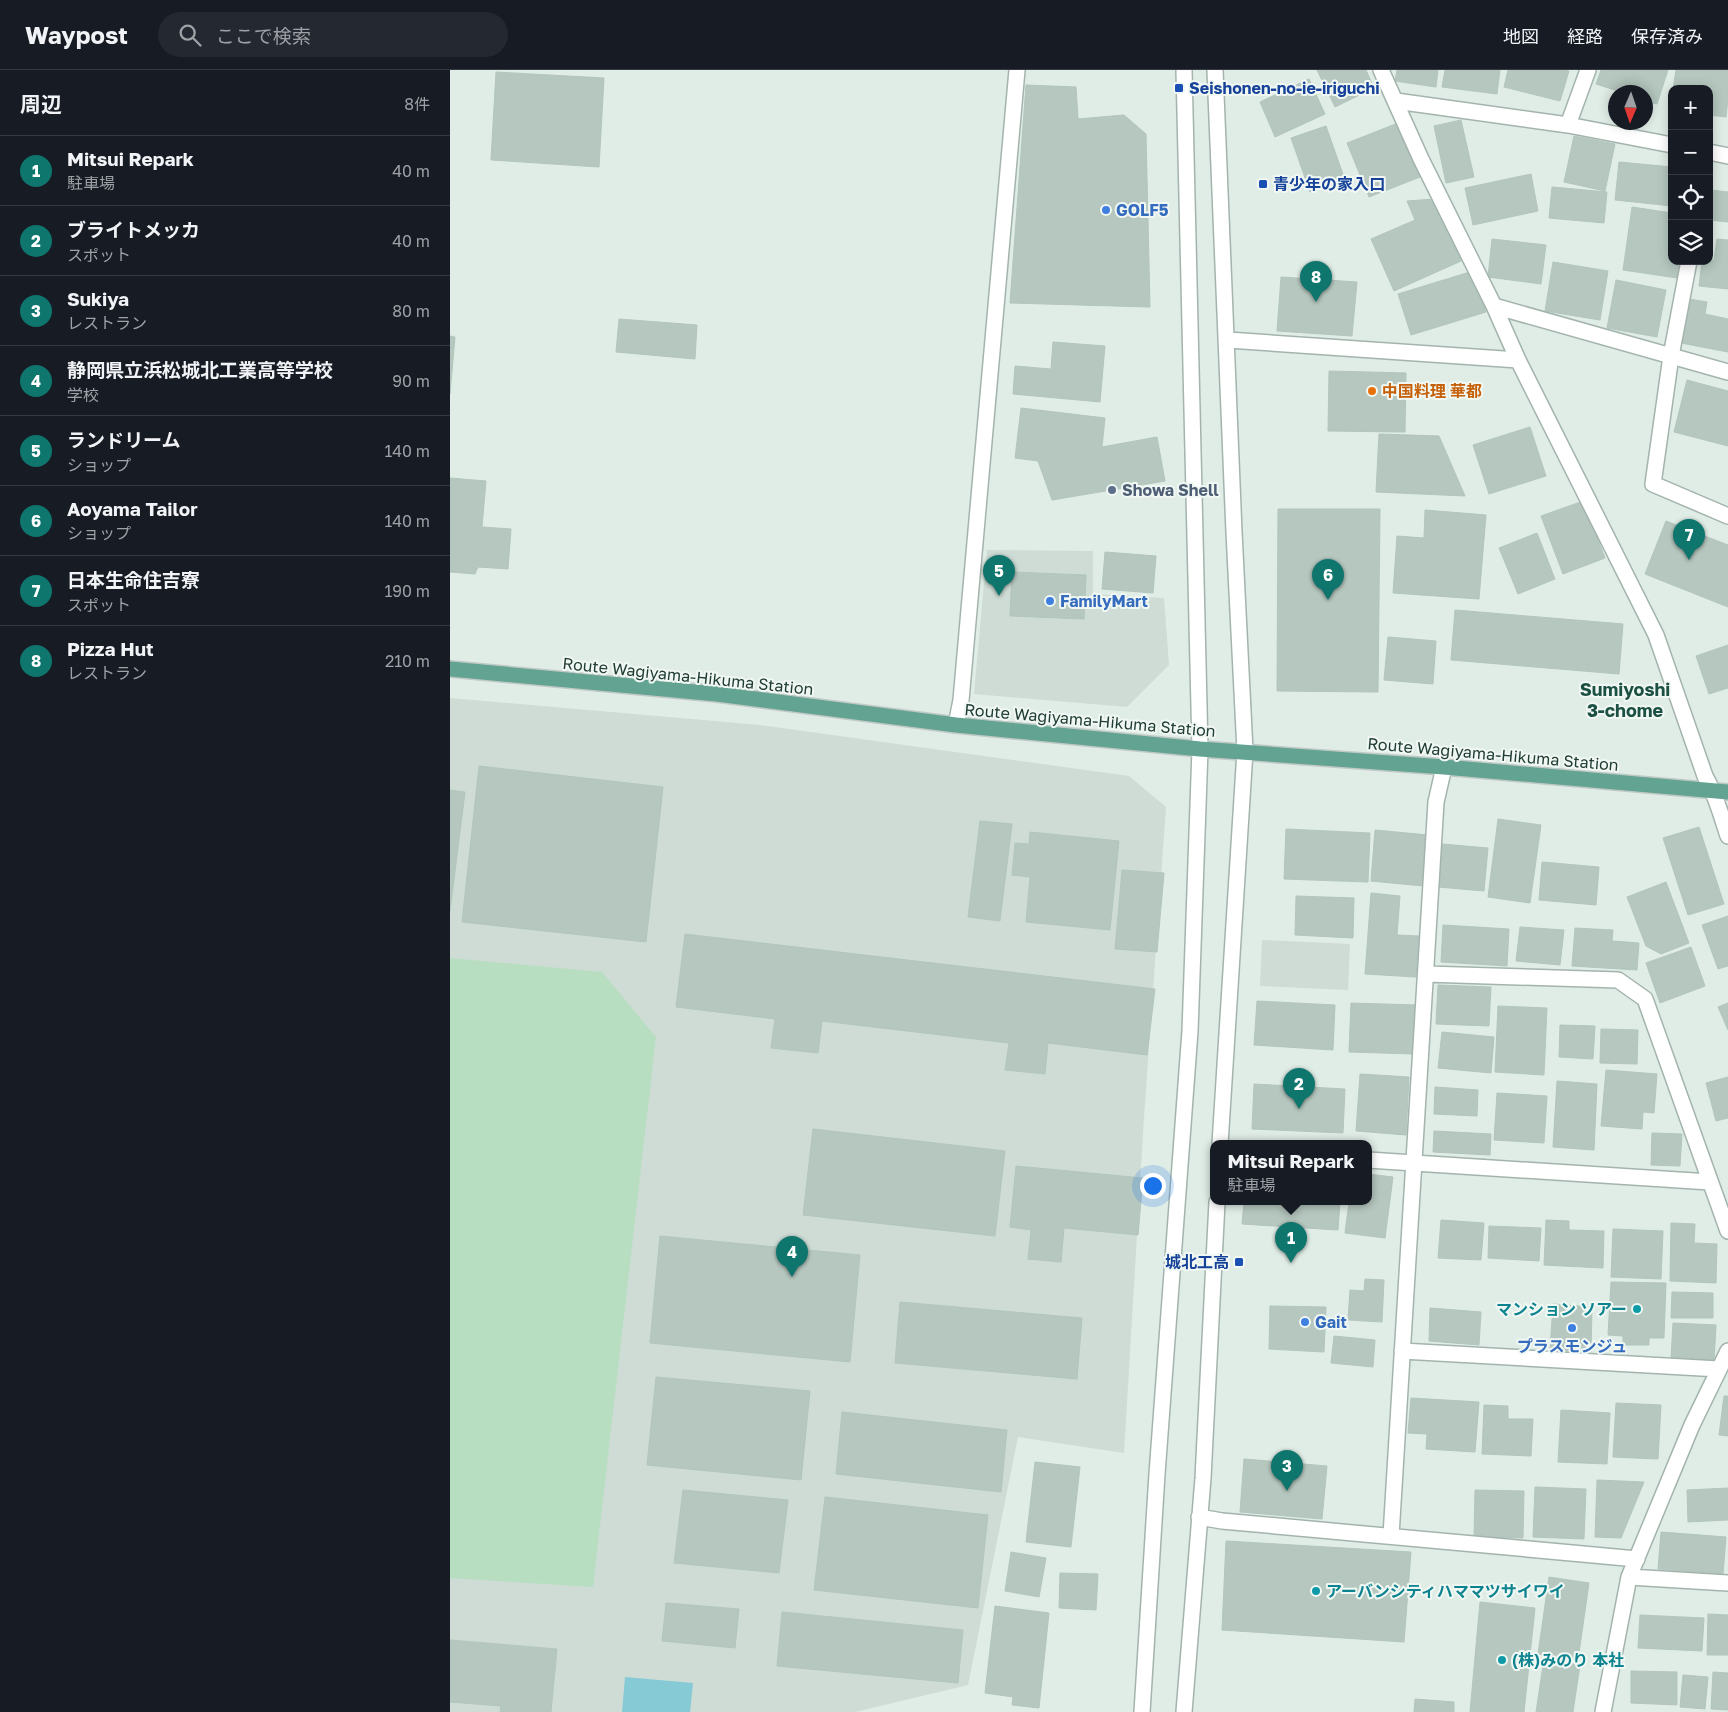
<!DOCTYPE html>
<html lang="ja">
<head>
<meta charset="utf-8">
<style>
  :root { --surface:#171b24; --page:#242831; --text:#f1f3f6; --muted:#9ea1a6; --line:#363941; --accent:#0f766e }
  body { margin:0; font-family:"Golos Text","Noto Sans JP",sans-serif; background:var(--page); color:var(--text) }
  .controls { position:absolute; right:15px; top:15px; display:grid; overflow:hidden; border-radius:10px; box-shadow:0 2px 12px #0003 }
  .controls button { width:45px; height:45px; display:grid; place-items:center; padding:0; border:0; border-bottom:1px solid var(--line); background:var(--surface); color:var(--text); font:25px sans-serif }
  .compass { position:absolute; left:1158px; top:15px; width:45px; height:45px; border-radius:50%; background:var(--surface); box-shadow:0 2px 12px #0003; rotate:182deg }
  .you { position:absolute; left:702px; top:1115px; width:18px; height:18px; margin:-12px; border:4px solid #fff; border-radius:50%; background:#1a73e8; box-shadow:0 0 0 8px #1a73e833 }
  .badge { display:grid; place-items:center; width:32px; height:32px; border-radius:50%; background:var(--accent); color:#fff; font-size:16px; font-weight:700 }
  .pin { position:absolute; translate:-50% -41px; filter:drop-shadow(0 1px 2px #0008) }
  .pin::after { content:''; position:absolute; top:26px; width:18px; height:15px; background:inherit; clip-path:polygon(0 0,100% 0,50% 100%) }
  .popup { position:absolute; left:760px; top:1070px; width:162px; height:65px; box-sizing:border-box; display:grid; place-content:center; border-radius:10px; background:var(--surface); filter:drop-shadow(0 1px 4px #0005); font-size:16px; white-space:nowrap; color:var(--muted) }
  .popup b { font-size:19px; color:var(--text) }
  .popup::after { content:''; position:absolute; left:50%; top:100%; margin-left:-10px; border:10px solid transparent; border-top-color:var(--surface) }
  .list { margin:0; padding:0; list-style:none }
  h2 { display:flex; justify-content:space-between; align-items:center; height:65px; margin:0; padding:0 20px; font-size:21px }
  h2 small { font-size:16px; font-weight:400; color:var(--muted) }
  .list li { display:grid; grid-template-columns:32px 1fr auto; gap:15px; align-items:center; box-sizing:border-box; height:70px; padding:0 20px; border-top:1px solid var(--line) }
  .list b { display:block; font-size:19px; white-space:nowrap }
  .list p { margin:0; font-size:16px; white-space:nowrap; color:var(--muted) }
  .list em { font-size:16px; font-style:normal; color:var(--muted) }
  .icon { flex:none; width:28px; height:28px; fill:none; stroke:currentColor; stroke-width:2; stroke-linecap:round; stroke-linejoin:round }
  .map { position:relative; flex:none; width:1278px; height:1642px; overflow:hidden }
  header { display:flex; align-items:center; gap:30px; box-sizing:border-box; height:70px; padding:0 25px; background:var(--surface); border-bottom:1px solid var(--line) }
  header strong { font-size:24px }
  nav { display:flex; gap:28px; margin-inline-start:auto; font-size:18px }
  .search { width:350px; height:45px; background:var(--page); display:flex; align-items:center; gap:12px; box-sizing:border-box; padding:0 18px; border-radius:28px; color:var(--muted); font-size:19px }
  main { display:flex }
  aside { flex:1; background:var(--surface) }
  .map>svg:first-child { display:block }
  .built { fill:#cedcd5 }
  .green { fill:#b8dec1 }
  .water { fill:#85cad4 }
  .building { fill:#b5c7bf; stroke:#b2c6bd }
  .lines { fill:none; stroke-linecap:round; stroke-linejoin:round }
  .minor-casing { stroke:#a3b4ad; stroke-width:18 }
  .major-casing { stroke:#c1c9c6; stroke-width:18 }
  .minor { stroke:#fff; stroke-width:15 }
  .major { stroke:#62a491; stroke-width:15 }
  .transit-dot { fill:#1a4fb4; stroke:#f1f8f4; stroke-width:2 }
  .shop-dot { fill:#3f7fe0; stroke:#f1f8f4; stroke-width:2 }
  .food-dot { fill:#e8710a; stroke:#f1f8f4; stroke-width:2 }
  .service-dot { fill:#5c6f8a; stroke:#f1f8f4; stroke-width:2 }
  .culture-dot { fill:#0f9aa8; stroke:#f1f8f4; stroke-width:2 }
  .labels { text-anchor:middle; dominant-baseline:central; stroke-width:4; stroke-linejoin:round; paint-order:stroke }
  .transit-label { font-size:16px; font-weight:bold; fill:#164399; stroke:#f1f8f4; text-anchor:start }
  .shop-label { font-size:16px; font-weight:bold; fill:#366cbe; stroke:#f1f8f4; text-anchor:start }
  .food-label { font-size:16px; font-weight:bold; fill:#c56008; stroke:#f1f8f4; text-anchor:start }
  .service-label { font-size:16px; font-weight:bold; fill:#4e5e75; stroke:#f1f8f4; text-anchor:start }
  .street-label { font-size:16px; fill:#203d35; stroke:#f1f8f4 }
  .culture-label { font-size:16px; font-weight:bold; fill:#0d838f; stroke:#f1f8f4; text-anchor:start }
  .neighbourhood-label { font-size:18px; font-weight:bold; fill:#1b5042; stroke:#f1f8f4 }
</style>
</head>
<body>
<header>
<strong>Waypost</strong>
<div class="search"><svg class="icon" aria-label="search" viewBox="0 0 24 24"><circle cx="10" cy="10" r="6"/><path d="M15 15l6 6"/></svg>ここで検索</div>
<nav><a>地図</a><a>経路</a><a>保存済み</a></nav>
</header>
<main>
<aside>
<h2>周辺<small>8件</small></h2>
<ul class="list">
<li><span class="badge">1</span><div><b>Mitsui Repark</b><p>駐車場</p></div><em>40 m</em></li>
<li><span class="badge">2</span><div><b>ブライトメッカ</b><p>スポット</p></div><em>40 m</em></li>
<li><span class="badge">3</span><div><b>Sukiya</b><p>レストラン</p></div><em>80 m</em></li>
<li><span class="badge">4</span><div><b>静岡県立浜松城北工業高等学校</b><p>学校</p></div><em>90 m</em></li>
<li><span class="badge">5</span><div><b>ランドリーム</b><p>ショップ</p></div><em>140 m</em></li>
<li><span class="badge">6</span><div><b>Aoyama Tailor</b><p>ショップ</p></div><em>140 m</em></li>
<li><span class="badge">7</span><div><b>日本生命住吉寮</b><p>スポット</p></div><em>190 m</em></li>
<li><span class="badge">8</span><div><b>Pizza Hut</b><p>レストラン</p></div><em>210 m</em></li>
</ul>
</aside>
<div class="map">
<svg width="1278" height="1642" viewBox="0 0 1278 1642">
  <rect width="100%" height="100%" fill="#e0ece6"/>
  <!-- built -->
  <path class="built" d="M537 480 643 481V524L714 528 719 595 677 637 524 624Z
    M0 628 310 655 679 706 716 737 694 1047 674 1383 568 1367 518 1615 405 1642H0Z
    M812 870 900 874 898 920 810 916Z"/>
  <!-- green -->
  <path class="green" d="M0 888 152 902 206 967 143 1517 0 1508Z"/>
  <!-- water -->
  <path class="water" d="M175 1607 243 1613 240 1642H172Z"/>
  <!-- building -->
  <path class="building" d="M867 0H916L924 18 885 37Z
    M947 0H988L986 17 945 11Z
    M995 0H1050L1047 24 992 17Z
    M1058 0H1113L1119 1 1110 31 1054 17Z
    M1151 0H1218L1207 34 1196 31V22H1171L1146 14Z
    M1226 0H1278V29L1276 47 1259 45V19H1223Z
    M46 2 154 8 149 97 41 90Z
    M859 9 875 44 825 67 810 32Z
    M576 15 626 17 628 49 674 45 696 64 700 237 560 233Z
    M1011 50 1024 107 996 113 984 56Z
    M948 53 970 107 919 127 897 73Z
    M876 56 895 110 860 122 841 68Z
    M1124 66 1165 74 1155 121 1114 112Z
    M1169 92 1222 97V136L1165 130Z
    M1081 104 1088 141 1023 155 1015 118Z
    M1102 117 1157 122 1154 153 1099 148Z
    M1261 120 1278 122V152L1259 150Z
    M984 129 1011 191 944 221 921 169 965 150 957 131Z
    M1182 137 1222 143V191H1229L1227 208 1173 200Z
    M1042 169 1096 175 1091 214 1038 207Z
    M1267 169 1278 170V219L1249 216 1252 191 1264 190Z
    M1103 192 1158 201 1150 250 1095 241Z
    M1023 201 1036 242 961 265 948 224Z
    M831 207 907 212 902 266 827 261Z
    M1166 210 1216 220 1207 267 1157 258Z
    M1239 229 1257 232 1255 244 1278 249V282L1231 273Z
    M169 249 247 255 245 289 166 282Z
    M0 266 5 267 0 324Z
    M603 272 655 276 650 332 563 324 565 296 601 299Z
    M879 301 956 303 955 362 878 361Z
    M1237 310 1278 321V376L1224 362Z
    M571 338 655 348 652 377 707 367 715 411 602 430 588 391 565 388Z
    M1080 357 1096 406 1039 424 1023 375Z
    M929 364 989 366 1015 426 926 422Z
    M0 408 36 411 32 457 61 459 58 499 28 497 25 504 0 502Z
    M1133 431 1155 488 1113 504 1091 446Z
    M828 439H930L928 622 827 621Z
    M975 440 1036 445 1029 529 943 523 947 466 974 468Z
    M1216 451 1278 475V537L1195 504Z
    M1087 463 1105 509 1068 524 1049 478Z
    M655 482 706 486 703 523 652 519Z
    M562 502 636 505 634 549 560 546Z
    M1005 540 1173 554 1169 604 1001 590Z
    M938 567 986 571 983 614 934 610Z
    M1278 575V618L1259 624 1246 586Z
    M29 696 213 717 196 872 12 852Z
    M0 720 15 722 0 841Z
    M1048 749 1091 755 1080 833 1038 827Z
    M530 751 562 754 550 851 518 847Z
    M1249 757 1274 834 1238 845 1213 768Z
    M836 759 920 763 918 812 834 809Z
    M925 760 978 765 973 816 921 811Z
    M580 762 669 771 660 860 576 852 580 807 562 805 565 773 579 774Z
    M992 774 1038 778 1034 821 988 817Z
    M1092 792 1149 797 1146 835 1089 830Z
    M672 800 714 803 707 882 665 879Z
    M1216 812 1239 873 1211 884 1196 876 1177 827Z
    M921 823 950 826 947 865 969 866 966 907 915 904Z
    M846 826 904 828 903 868 845 865Z
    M1278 846V896L1268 899 1252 855Z
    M993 855 1059 859 1057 896 991 892Z
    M1070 857 1114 860 1110 895 1066 891Z
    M1125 858 1163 860 1162 871 1189 873 1187 900 1122 896Z
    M235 864 705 919 697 985 598 973 595 1004 555 1000 559 973 372 951 368 983 321 978 325 949 226 937Z
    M1241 877 1255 916 1210 933 1196 893Z
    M988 915 1041 917 1039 956 986 954Z
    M807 931 885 935 883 980 804 975Z
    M901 933 966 935 964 984 899 982Z
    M1278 933V960L1268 937Z
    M1048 936 1097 938 1094 1005 1045 1002Z
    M1110 955 1145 956 1143 989 1109 987Z
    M1151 959 1188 960 1187 994 1150 993Z
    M992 962 1044 967 1041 1003 988 998Z
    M1156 1000 1207 1004 1204 1043 1193 1042 1192 1059 1151 1056Z
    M910 1004 959 1007 956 1065 906 1061Z
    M1278 1007V1048L1266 1051 1256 1013Z
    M1107 1011 1147 1014 1144 1080 1103 1077Z
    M804 1014 895 1019 893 1063 802 1059Z
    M985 1017 1028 1020 1027 1046 984 1044Z
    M1047 1023 1097 1026 1094 1073 1044 1070Z
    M363 1059 555 1081 545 1166 353 1145Z
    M984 1061 1041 1064 1040 1085 983 1082Z
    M1202 1063 1232 1064 1230 1096 1201 1095Z
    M566 1096 693 1108 688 1165 614 1158 611 1192 578 1189 581 1160 560 1157Z
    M918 1104 943 1107 935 1168 895 1163 899 1132H918Z
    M794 1132H890L888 1160 792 1154Z
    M991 1150 1034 1153 1031 1190 988 1188Z
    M1096 1150 1119 1151V1160L1154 1161 1153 1198 1094 1195Z
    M1221 1153 1245 1154 1244 1173 1267 1174 1266 1213 1220 1211Z
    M1039 1156 1091 1158 1089 1191 1038 1188Z
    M1163 1159 1213 1161 1211 1209 1161 1207Z
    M210 1166 410 1185 400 1292 200 1273Z
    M915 1209 934 1210 932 1252 898 1250 900 1220 914 1221Z
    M1161 1212 1216 1213 1214 1268H1199V1275H1173V1266L1158 1265Z
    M1222 1222 1263 1223V1248H1221Z
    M450 1232 632 1248 627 1309 445 1293Z
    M1103 1234 1142 1237 1141 1282 1100 1280Z
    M820 1236 876 1237 874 1282 819 1279Z
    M980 1238 1031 1242 1029 1275 979 1271Z
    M1223 1253 1266 1255 1264 1291 1221 1289Z
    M884 1266 925 1270 923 1297 881 1293Z
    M206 1307 360 1321 351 1410 197 1395Z
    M1274 1326H1278V1366L1269 1365Z
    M961 1328 1029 1332 1025 1382 976 1379 977 1364 958 1363Z
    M1166 1333 1211 1335 1208 1389 1163 1387Z
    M1034 1335 1058 1336V1349H1083L1081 1386 1032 1384Z
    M1111 1340 1160 1343 1157 1394 1108 1392Z
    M392 1342 557 1360 551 1422 386 1404Z
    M794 1389 877 1396 872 1449 790 1442Z
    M585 1392 630 1397 621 1477 576 1472Z
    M1147 1410 1194 1412 1171 1468 1145 1467Z
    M1085 1417 1136 1419 1134 1469 1083 1467Z
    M1278 1418V1450L1238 1452 1237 1420Z
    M233 1420 338 1430 329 1503 224 1493Z
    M1025 1420 1074 1421 1073 1468 1024 1467Z
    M375 1427 538 1445 528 1538 364 1520Z
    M1211 1462 1276 1467 1273 1504 1208 1499Z
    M776 1471 961 1482 954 1572 772 1560Z
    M561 1482 596 1488 589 1527 555 1521Z
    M610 1503 648 1504 646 1540 609 1538Z
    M1099 1507 1139 1513 1128 1590 1088 1584Z
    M1030 1532 1085 1538 1074 1642H1020Z
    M216 1533 289 1539 285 1578 212 1571Z
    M545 1536 599 1543 589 1638 562 1635 563 1627 535 1623Z
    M332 1542 513 1560 508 1613 327 1596Z
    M1258 1544 1278 1545V1585H1257Z
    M1190 1545 1254 1548 1252 1581 1188 1578Z
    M0 1570 107 1579 101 1642H50L51 1636 0 1632Z
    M1094 1589 1130 1595 1123 1642H1086Z
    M1181 1601 1227 1602V1635L1181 1633Z
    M1263 1602 1278 1603V1640L1261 1639Z
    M1233 1605 1258 1607 1255 1639 1230 1637Z
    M965 1629 1004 1632V1642H964Z"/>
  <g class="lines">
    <!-- minor casing -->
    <g class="minor-casing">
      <path id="minor" d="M765 0 784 462 795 681 770 1074
        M931 0 971 89 1044 236 1068 290 1206 565 1255 706C1266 725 1271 745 1278 766
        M946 31 1118 55 1222 75
        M1118 55 1138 0
        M1259 82 1278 86
        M1239 191 1221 286 1203 414 1278 446
        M1044 236 1278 302
        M778 270 1068 290
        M506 655 511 630 567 0
        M976 904 1168 910 1195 929 1278 1161
        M918 1090 1260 1112
        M952 1281 1269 1299
        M749 1447 772 1451 1187 1489
        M941 1466 986 732 994 697
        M1179 1507 1278 1513
        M692 1642 707 1404 740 961 750 679 734 0
        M734 1642 753 1408 767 1132
        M1153 1642 1179 1507 1242 1355 1278 1281"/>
    </g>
    <!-- major casing -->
    <g class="major-casing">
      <path id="major" d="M0 599 267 624 506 655 750 679 994 697 1278 722"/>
    </g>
    <!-- minor -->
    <use href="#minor" class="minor"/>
    <!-- major -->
    <use href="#major" class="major"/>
  </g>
  <!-- markers -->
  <g class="transit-dot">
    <rect x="724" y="13" width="10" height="10" rx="2.5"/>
    <rect x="808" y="109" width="10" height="10" rx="2.5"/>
    <rect x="784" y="1187" width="10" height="10" rx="2.5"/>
  </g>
  <g class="shop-dot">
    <circle cx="656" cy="140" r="5"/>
    <circle cx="600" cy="531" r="5"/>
    <circle cx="855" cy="1252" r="5"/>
    <circle cx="1122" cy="1258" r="5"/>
  </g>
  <circle class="food-dot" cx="922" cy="321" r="5"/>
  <circle class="service-dot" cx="662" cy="420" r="5"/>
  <g class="culture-dot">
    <circle cx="1187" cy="1239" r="5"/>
    <circle cx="866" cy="1521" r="5"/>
    <circle cx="1052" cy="1590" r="5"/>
  </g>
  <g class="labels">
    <!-- transit labels -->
    <g class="transit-label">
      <text x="739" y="18">Seishonen-no-ie-iriguchi</text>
      <text x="823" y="114">青少年の家入口</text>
      <text x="779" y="1192" text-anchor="end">城北工高</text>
    </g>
    <!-- shop labels -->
    <g class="shop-label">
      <text x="666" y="140">GOLF5</text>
      <text x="610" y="531">FamilyMart</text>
      <text x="865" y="1252">Gait</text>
      <text x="1122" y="1276" text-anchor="middle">プラスモンジュ</text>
    </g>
    <!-- food labels -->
    <g class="food-label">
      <text x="932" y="321">中国料理 華都</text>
    </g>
    <!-- service labels -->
    <g class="service-label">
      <text x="672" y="420">Showa Shell</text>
    </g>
    <!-- street labels -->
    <g class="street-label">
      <text transform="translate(238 606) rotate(6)">Route Wagiyama-Hikuma Station</text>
      <text transform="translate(640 650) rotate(5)">Route Wagiyama-Hikuma Station</text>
      <text transform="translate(1043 684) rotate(5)">Route Wagiyama-Hikuma Station</text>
    </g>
    <!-- culture labels -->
    <g class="culture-label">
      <text x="1177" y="1239" text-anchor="end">マンション ソアー</text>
      <text x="876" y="1521">アーバンシティハママツサイワイ</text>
      <text x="1062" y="1590">(株)みのり 本社</text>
    </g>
    <!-- neighbourhood labels -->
    <g class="neighbourhood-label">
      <text x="1175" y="619">Sumiyoshi<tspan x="1175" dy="21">3-chome</tspan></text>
    </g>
  </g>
</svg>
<div class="controls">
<button>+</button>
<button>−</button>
<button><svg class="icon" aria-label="locate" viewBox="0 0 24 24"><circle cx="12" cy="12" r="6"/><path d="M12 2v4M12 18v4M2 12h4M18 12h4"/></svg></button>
<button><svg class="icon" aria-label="layers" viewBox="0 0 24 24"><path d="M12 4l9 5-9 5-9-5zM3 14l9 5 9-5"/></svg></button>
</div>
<svg class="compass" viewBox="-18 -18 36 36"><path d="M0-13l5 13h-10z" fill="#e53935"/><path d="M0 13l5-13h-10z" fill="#9ea1a6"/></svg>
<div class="you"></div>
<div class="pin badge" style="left:841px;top:1193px">1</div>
<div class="popup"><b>Mitsui Repark</b>駐車場</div>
<div class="pin badge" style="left:849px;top:1039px">2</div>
<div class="pin badge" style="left:837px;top:1421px">3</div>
<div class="pin badge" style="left:342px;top:1207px">4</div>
<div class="pin badge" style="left:549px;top:526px">5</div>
<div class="pin badge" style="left:878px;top:530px">6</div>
<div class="pin badge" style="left:1239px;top:490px">7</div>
<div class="pin badge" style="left:866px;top:232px">8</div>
</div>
</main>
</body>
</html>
